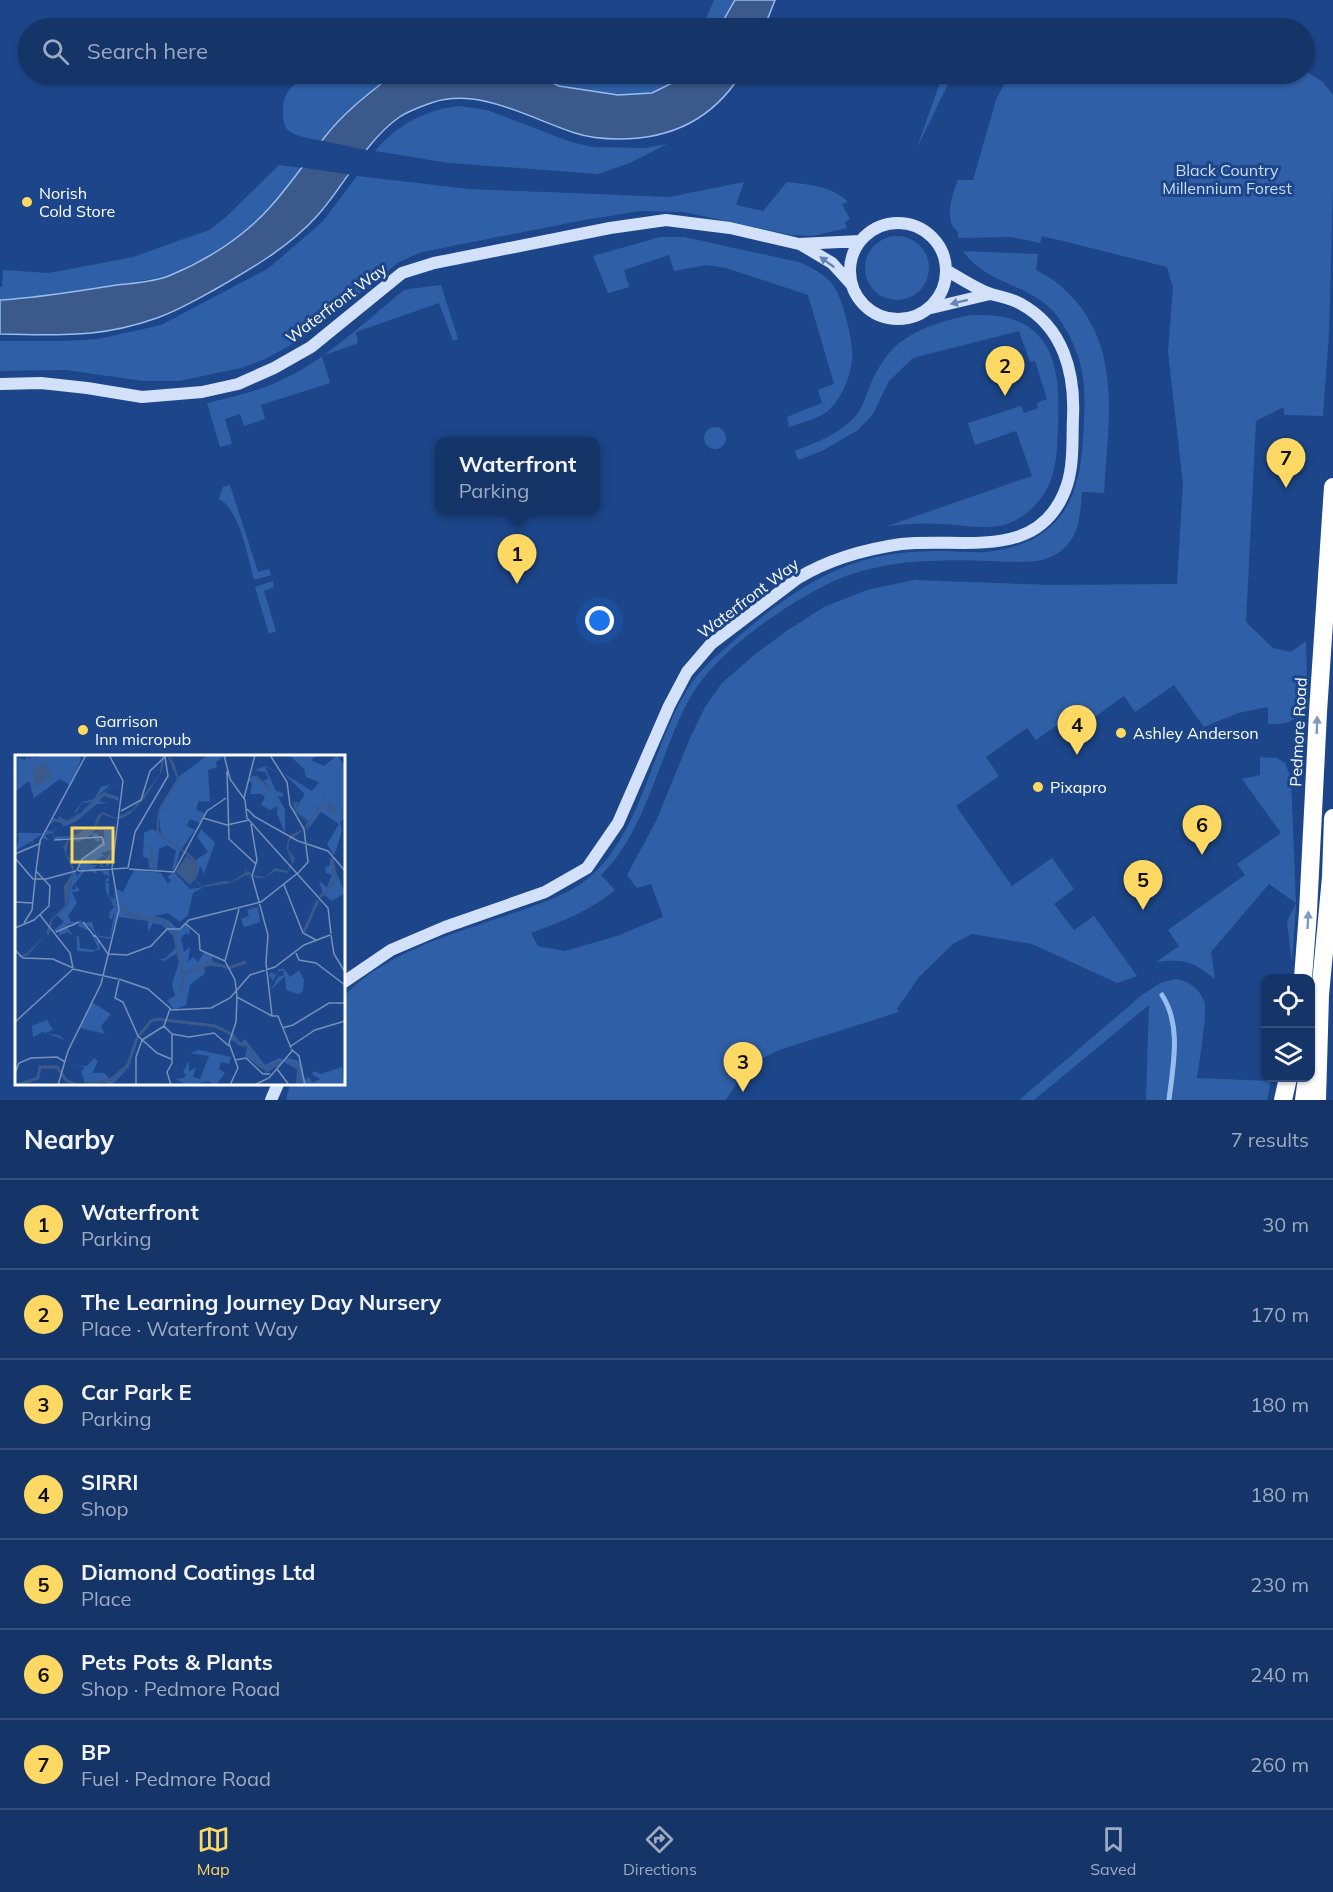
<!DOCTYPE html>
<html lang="en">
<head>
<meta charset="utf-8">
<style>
  :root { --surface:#153467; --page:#223f70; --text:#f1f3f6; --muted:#9daac0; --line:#344f7b; --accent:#fdd863 }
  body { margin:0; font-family:Mulish,sans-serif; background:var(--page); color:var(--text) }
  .controls { position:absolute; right:18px; bottom:18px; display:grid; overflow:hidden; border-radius:12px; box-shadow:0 2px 4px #0004 }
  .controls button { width:54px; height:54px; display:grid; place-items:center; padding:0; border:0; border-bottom:2px solid var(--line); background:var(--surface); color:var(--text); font:30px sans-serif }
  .you { position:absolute; left:600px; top:621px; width:21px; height:21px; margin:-15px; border:4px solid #fff; border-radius:50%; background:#1a73e8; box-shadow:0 0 0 9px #1a73e833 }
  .badge { display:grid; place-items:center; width:39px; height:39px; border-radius:50%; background:var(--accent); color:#111; font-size:20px; font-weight:700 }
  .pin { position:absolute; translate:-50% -50px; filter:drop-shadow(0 2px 3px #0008) }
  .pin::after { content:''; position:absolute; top:32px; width:21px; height:18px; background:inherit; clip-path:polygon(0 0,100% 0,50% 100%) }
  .popup { position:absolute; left:435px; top:437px; width:165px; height:78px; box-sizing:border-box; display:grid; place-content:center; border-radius:12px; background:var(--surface); filter:drop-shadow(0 2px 4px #0005); font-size:20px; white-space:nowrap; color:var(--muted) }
  .popup b { font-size:22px; color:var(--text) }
  .popup::after { content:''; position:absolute; left:50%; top:100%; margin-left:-12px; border:12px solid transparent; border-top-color:var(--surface) }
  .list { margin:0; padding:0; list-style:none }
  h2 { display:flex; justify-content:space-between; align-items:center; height:78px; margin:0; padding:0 24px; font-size:26px }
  h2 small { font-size:20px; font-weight:400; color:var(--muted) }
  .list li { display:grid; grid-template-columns:39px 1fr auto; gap:18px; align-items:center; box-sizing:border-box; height:90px; padding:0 24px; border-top:2px solid var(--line) }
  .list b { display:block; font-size:22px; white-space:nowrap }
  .list p { margin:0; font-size:20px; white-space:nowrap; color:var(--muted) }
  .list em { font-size:20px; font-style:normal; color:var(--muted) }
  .icon { flex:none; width:33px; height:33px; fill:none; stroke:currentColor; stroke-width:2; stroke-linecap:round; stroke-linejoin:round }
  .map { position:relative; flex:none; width:1333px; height:1100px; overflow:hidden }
  .search { position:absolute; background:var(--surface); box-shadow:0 2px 4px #0004; left:18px; right:18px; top:18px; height:66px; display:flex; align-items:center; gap:15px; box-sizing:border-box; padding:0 21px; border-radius:33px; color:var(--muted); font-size:22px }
  .sheet { height:708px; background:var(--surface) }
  nav { display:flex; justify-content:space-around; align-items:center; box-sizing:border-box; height:84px; border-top:2px solid var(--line); background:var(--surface); font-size:16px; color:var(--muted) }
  nav a { display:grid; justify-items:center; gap:3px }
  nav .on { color:var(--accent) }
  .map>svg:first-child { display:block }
  .green { fill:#2f5fa7 }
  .water { fill:#3b5a8b; stroke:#98bcee; stroke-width:1.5 }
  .pier { fill:#1c4689 }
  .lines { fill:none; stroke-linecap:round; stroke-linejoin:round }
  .stream { stroke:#98bcee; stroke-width:5 }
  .secondary { stroke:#d2e1f9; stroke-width:12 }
  .highway { stroke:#fff; stroke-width:18 }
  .oneway { fill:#6584b6 }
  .oneway2 { fill:#8299be }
  .poi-dot { fill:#fdd863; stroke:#1c4689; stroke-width:2 }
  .labels { text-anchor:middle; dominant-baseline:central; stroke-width:6; stroke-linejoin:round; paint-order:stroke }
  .park-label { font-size:16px; fill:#cbddf9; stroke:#1c4689 }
  .poi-label { font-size:16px; fill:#fff; stroke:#1c4689; text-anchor:start }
  .street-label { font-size:16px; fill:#fff; stroke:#1c4689 }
  .inset-river { fill:none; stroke:#3b5a8b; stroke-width:3 }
  .inset-road { fill:none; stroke:#7790b8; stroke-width:1.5 }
  .view { fill:#fdd863; fill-opacity:0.15; stroke:#fdd863; stroke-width:3 }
  .inset-edge { fill:none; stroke:#fff; stroke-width:3 }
</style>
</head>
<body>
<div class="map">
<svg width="1333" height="1100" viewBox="0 0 1333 1100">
  <rect width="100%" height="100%" fill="#1c4689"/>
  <!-- green -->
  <path class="green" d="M714 0H735L719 28H699L706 19Z
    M1070 18 1160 28H1041L1060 20Z
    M1305 71 1323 82 1333 95V188L1329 333 1323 416 1284 415V407L1256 421 1246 622 1273 648 1291 652 1306 641C1306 661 1312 711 1291 721 1285 724 1276 724 1268 724V707L1238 713 1204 727 1174 685 1135 712 1124 696 1085 724 1076 712 1036 740 1027 728 986 757 999 776 956 806 1012 886 1052 858 1074 889 1054 904 1074 930 1094 916 1137 976 1117 983 1032 944 972 934 953 944 919 977 897 1009 899 1012 779 1050 753 1063 736 1084 726 1100H286L290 1084H344V997C353 985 365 977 377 969 421 941 474 927 522 910 542 903 562 896 579 885 639 846 651 747 687 690 698 672 714 657 730 644 768 610 812 576 861 561 887 553 915 551 942 551 956 551 971 553 986 552 1057 544 1080 504 1083 437 1086 392 1087 363 1062 323 1037 282 988 288 963 251L1038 254 1036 270C1045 275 1055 280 1063 288 1124 343 1108 420 1104 493L1082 492C1080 518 1079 544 1051 557 1032 565 1007 561 988 561 932 560 880 559 828 584 785 605 721 649 695 690 681 711 672 736 663 760 647 800 633 844 601 875L615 890C590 911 561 922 531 933L538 946 565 951 617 936 663 917 651 884 637 888 627 875 656 821 691 736 705 707 722 683 758 652 788 630 824 607 867 590 914 580 1051 585 1177 584 1183 483 1168 352 1173 288 1167 267 1042 236 1040 243 1011 237 958 238V232C943 221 952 195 958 180H973L996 100 1009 74H1304Z
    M310 74H394L341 119 322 141C311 138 293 137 286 128 284 124 283 118 283 114 282 93 292 84 310 74Z
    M534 74H684L674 82 652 93 618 95 559 86Z
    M943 74H953L916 150Z
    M458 106 487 110 571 142 593 147 645 148 667 144 630 163 598 174 449 163 375 151C397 125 425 110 458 106Z
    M279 165 302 168 270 208 247 230 209 255 169 276 67 293 0 300V287L2 286 3 270 49 273 133 257 209 230 225 218Z
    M357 176 469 189 669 197 744 182 736 205 763 211 787 182C809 185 831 185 848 202L842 204 850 219 845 222 847 228 813 236 791 235 684 212 641 211 584 220 422 252 399 262 336 312 289 346 263 360 241 368 179 381H143L66 370 0 371V341H63L98 339 161 325 269 268 323 221Z
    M865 268a32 32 0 1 1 64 0a32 32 0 1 1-64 0Z
    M660 237H684L799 262C812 268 825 274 833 285 844 301 854 343 852 361 850 379 839 404 824 414 814 420 800 423 789 427L787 417 822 403 818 390 834 384 808 295 726 268 706 265 674 271 669 255 624 270 629 287 608 293 593 256Z
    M441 285 458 339 453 341 439 303 356 332 358 343 322 356 330 383 261 405 265 419 244 426 240 414 225 419 232 444 220 447 207 403C230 397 255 392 277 382 324 362 363 323 403 291L408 289Z
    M970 315C988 315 1007 315 1024 324 1061 345 1059 391 1058 427 1057 448 1057 470 1047 489 1039 503 1028 514 1014 521 992 532 966 525 942 524 924 523 906 524 887 526L1032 476 1016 431 975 445 968 423 1021 406 1024 413 1038 408 1037 403 1047 399 1035 361 1030 362 1019 331 913 358 889 381 873 414 858 430 822 451 798 460 795 451C818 442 842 433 858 413 864 404 867 393 871 383 878 367 890 348 905 339 923 326 948 320 970 315Z
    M704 438a11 11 0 1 1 22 0a11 11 0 1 1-22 0Z
    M230 485 258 572 269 569 271 575 254 580C248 558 240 510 219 499L223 487Z
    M273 581 274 587 264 591 276 631 269 634 255 587Z
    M1260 757 1277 758 1285 763 1291 778 1296 903 1292 962 1287 922 1296 903 1269 884 1211 952 1215 979C1191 961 1186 959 1156 962L1179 946 1168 930 1245 875 1237 864 1281 833 1242 779 1260 775Z
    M1175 979C1189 981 1199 988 1204 1001 1208 1010 1199 1064 1197 1078L1271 1081 1267 1100H1146L1149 1005 1034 1100H1019L1142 995 1160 983Z"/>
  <!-- water -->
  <path class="water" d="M735 0H775L764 28H719Z
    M394 74H534L559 86 618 95 652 93 674 82 684 74H741C713 119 672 139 619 139 604 139 590 138 575 133 531 119 478 86 431 103 420 107 408 111 398 118 364 143 345 185 317 216 289 247 251 269 214 290 196 300 177 311 157 318 137 325 112 331 91 333 61 336 30 335 0 334V300C39 298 78 291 117 285 134 283 155 282 171 275 207 260 245 236 271 206 290 185 306 161 324 138 343 113 369 93 394 74Z"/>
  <!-- pier -->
  <path class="pier" d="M319 140 371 151 352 175 299 167Z"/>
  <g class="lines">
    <!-- stream -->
    <path class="stream" d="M1162 995C1182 1026 1173 1065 1169 1100"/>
    <!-- secondary -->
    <path class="secondary" d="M850 271a48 48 0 1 1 96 0a48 48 0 1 1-96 0Z
      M800 244 832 263 852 285
      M927 309 990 294
      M0 384 41 383 87 388 142 397 202 392 238 384 274 368 311 347 402 273 434 263 610 228 666 220 730 228 799 244 860 241
      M344 982 391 950 445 927 545 892 587 868 618 823 669 706 687 672 711 644 798 578C828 560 866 549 901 544 963 537 1041 563 1067 485 1074 463 1072 439 1073 417 1075 372 1063 327 1021 304 1011 298 1001 297 991 294 976 289 960 278 946 270
      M271 1100 278 1084"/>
    <!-- highway -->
    <path class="highway" d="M1303 978 1308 912 1318 712 1333 487
      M1283 1100 1288 1078
      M1304 1100 1307 1078
      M1317 1100 1320 995 1331 877 1333 818"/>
  </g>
  <!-- one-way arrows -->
  <defs><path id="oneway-solid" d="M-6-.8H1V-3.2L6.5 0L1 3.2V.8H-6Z" transform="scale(1.5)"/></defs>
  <g class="oneway">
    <use href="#oneway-solid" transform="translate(827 262) rotate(-144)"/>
    <use href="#oneway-solid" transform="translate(959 302) rotate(166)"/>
  </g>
  <g class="oneway2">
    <use href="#oneway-solid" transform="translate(1317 725) rotate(-88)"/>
    <use href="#oneway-solid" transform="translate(1308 920) rotate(-87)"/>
  </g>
  <!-- markers -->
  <g class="poi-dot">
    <circle cx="27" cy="202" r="6"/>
    <circle cx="83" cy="730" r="6"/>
    <circle cx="1121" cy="733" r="6"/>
    <circle cx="1038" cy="787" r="6"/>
  </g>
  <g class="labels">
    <!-- park labels -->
    <g class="park-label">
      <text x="1227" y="170">Black Country<tspan x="1227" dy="18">Millennium Forest</tspan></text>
    </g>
    <!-- poi labels -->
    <g class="poi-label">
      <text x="39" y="193">Norish<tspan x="39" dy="18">Cold Store</tspan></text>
      <text x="95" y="721">Garrison<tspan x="95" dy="18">Inn micropub</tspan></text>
      <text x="1133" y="733">Ashley Anderson</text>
      <text x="1050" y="787">Pixapro</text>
    </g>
    <!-- street labels -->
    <g class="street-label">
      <text transform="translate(336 303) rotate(-37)">Waterfront Way</text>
      <text transform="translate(748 598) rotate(-37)">Waterfront Way</text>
      <text transform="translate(1298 732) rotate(-87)">Pedmore Road</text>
    </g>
  </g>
  <!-- overview -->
  <g transform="translate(15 755)">
    <rect width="330" height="330" fill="#1c4689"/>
    <path d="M17 0 20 3 23 0H64L66 4 56 31 45 24 19 43 14 26 0 37V2L10 5 13 1 14 5ZM193 0 208 2 201 7 202 12 193 15 195 47 184 46 181 54 190 59 185 68 175 64 172 71 180 75 165 96 160 114 157 115 161 96 152 90 144 94 142 115 134 113 133 103 128 102 129 78 137 74 146 79 144 60 148 47 163 22ZM274 0H302L296 5 309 11 322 0 330 11V63L325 67 327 76 319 101 312 89 324 69 306 57 290 78 295 67 280 55 290 39 268 18 297 36 304 27 291 22 289 14ZM250 11 265 18 250 12 261 36 268 38V42L263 41 270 55V78L262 59 263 51 255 55 246 50 250 42 246 39H235L237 28 233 26 238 20 255 32 248 25 254 24 250 17 240 15ZM103 26 89 38 104 42V46L89 41 84 47H88L93 48 82 49 60 67 34 77 43 76 38 77 39 82 65 80 40 85 37 78 30 80 34 85 29 84 28 82 30 79 31 78 33 73V76L47 72 48 69 40 66 35 70 39 63 44 65V61L51 66 63 61 79 47 67 48 61 58H59L67 47 79 44 86 32 96 29 86 38 79 49 88 38ZM89 74 98 76 97 95 86 98 92 103 96 96 94 111 91 112 92 104 86 110 91 112H85V109L92 103 87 101 75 110H83L78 113 87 114 89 118 88 115H94V141L100 151 95 141 99 145V136L103 157 95 184 84 182 83 175 85 181 95 182 100 154 97 164H95L94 158 99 152 91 136 90 127 93 129 94 125 92 127 90 125 94 122 91 119 90 120 86 116H81L82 119 71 114 56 134 60 135 61 130 65 136 57 137 62 148 53 161 56 167H63L50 170H62L52 172 59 182 64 181 65 193 80 195 83 193 75 176 63 171 65 164 67 168 77 167 81 180 74 171 68 170 75 174 82 186 84 184 85 194 77 197 62 196V183L52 177 44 181 45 174 40 177 38 176 49 167 42 160 52 152 58 117 62 118 61 122 67 116 63 112 67 104 89 85 81 87 77 79 64 87 55 84 71 76 83 79 84 84 89 83ZM186 74 200 88 189 119 185 111 182 122 181 105 193 97 182 82ZM8 76 5 78H29L18 85 19 90 17 86 0 96 4 85 3 79 0 80ZM315 103 330 138 317 146 308 139 304 126 312 132 317 120 311 118 310 112 315 110ZM119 115 146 118 153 129 156 125 152 122 159 117 175 134 189 132 178 138 173 160 165 167 153 158 140 161 153 165 164 175 170 169 175 173 174 180 171 178 166 183 169 197 175 192 173 207 178 202 183 207 189 197 197 201 198 208 215 213 189 210 190 218 175 230 171 250 159 255 152 245 160 241 157 229 164 207 162 198 149 206 143 204H149L161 193 160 183 147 170 138 168 133 177V166L104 162 101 134 108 137ZM243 152 245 167 229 172 226 164 234 161 232 155ZM264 214H269L275 222 284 215 289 224 288 236 284 239 271 235 270 221 255 236 263 222 269 220 268 215 263 217 258 226 254 220 256 217 261 220ZM77 247 96 259 86 271 90 279 65 273ZM32 265 38 275 30 278 44 280 50 285 28 277 18 282 17 271ZM218 280 226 288 230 284 250 310 264 303 268 304 266 309 249 319 251 316 230 301 233 291 216 285ZM184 295 216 302 214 309 206 307 204 314 210 318 201 330 193 326 173 330 160 324 169 323 171 320 168 317 174 306V317L181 312 178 322 185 324 194 301 175 298ZM79 303 83 306 77 318H89L97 326 117 309 97 330 86 326 70 330 79 326 70 328 66 317 70 312 59 310 72 311ZM272 303 284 306 290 325 294 322 297 328 305 324 297 319 299 316 306 319 327 312 330 330H287V326L281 330 282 314 269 307Z" fill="#2f5fa7"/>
    <path d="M147 0 149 7 146 18 129 44 116 58 106 64 97 63 87 59 79 76 54 84 51 98 58 109 59 114 51 153 38 164 33 182 32 178 12 201 0 203 12 198 31 179 36 164 50 151 49 131 58 117 48 92 53 84 69 75H78L83 60 88 57 101 63 117 55 145 19ZM152 0 155 2 160 10 163 22 162 28 144 57V77L178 102 183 110 181 125 187 131 209 126 217 127 231 117 229 115 232 110 230 115 241 121 251 122 260 113 272 116 277 107 269 92 277 106 272 94V88L276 80 289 74 292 67 280 57 278 47H284L280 55 293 67 304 54 299 53 295 51H306L308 43 312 36 307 52 315 55 311 48 315 47 320 52 317 56 322 54 321 59 330 64 306 53 291 73 274 86 273 94 280 104 272 118 260 116 252 122 247 123H242L233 119 235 123 231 120 216 128 189 132 184 130 180 124 175 130 161 117 171 101 179 105 141 78 143 55 162 24ZM32 6 31 14 37 18 36 22 19 34 18 13Z" fill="#3b5a8b"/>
    <path class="inset-river" d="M240 21 255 35M68 57 89 39 100 42M41 65 53 67 66 59M135 91 139 113M305 142 321 125 317 103M107 151 115 160 129 163M131 162 150 167 154 172M158 175 168 219M289 177 303 145M164 240 170 218 197 208 214 213 231 207M276 307 283 312 285 330M2 330 23 323 25 312H42L51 325 61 330M69 330 97 324 113 310 122 283 136 266 143 264 200 271 218 280 224 289 234 291 241 308 250 314 268 306"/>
    <path class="inset-road" d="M209 0 215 24 230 45 232 63 313 153 316 179M212 16 214 84 241 109M229 43 240 0M232 54 240 62 283 86 313 96 330 116M106 56 126 45 135 16 152 0M188 63 212 70 234 65M236 69 242 105 237 121 253 180 251 208 257 261M39 85 87 82M0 99 26 88M0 103 18 124H31M113 113 120 77 153 21 150 2M114 114 159 117 192 56 211 43M65 116 62 115 67 104 89 89 87 82M65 116 113 113M31 124 61 116M269 130 288 178 301 185M0 147 18 148M25 160 55 198 58 213M68 167 80 182M9 168 17 155 21 116M170 168 184 180 185 195 210 206M0 173 19 165 34 151 35 131 21 116 25 86 71 0M41 177 64 167M80 180 93 199 112 200 136 191 152 174H165L174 165 246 147 284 117 293 107 289 74 275 50 272 27 255 0M316 180 319 199 330 217M0 195 8 203 38 204 58 213M281 198 284 205 301 208 330 230M58 214 103 224M104 224 133 234 157 255 196 253 215 243 235 220 260 212 289 190 315 180M104 225 100 243 108 247 123 281 142 298 156 304M222 242 220 225 210 206 224 154M155 254 149 271 157 279V308L152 317 156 330M257 261H263L276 293M0 267 58 214M267 273 278 270 314 248H330M157 279 174 282 199 278 214 291M127 285 149 271M276 291 300 275 330 266M276 294 284 301 290 330M220 305 231 303 248 319H255M262 314 274 330M0 318 4 308 16 303 42 302 50 307M43 330 53 296 86 229 104 155 97 113 108 26 94 0M121 330V302L127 285M215 330 223 313 214 288 221 267 222 242 257 261M239 330 254 323 277 296"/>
    <path class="view" d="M57 73H98V107H57Z"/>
    <rect width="330" height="330" class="inset-edge"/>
  </g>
</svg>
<div class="controls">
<button><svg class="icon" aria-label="locate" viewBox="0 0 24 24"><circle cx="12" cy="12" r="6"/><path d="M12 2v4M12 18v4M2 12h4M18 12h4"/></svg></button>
<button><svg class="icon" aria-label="layers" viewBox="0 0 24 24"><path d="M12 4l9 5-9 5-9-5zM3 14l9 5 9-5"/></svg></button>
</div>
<div class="you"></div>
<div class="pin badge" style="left:517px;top:584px">1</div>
<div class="popup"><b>Waterfront</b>Parking</div>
<div class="pin badge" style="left:1005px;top:396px">2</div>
<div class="pin badge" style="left:743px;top:1092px">3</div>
<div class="pin badge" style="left:1077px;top:755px">4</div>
<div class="pin badge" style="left:1143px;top:910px">5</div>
<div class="pin badge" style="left:1202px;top:855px">6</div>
<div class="pin badge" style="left:1286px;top:488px">7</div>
<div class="search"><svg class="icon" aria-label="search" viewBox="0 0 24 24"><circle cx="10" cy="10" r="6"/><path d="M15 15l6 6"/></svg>Search here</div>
</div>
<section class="sheet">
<h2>Nearby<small>7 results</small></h2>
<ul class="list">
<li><span class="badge">1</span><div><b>Waterfront</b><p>Parking</p></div><em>30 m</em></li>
<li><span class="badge">2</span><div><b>The Learning Journey Day Nursery</b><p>Place · Waterfront Way</p></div><em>170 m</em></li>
<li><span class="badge">3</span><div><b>Car Park E</b><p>Parking</p></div><em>180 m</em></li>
<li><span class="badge">4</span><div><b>SIRRI</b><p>Shop</p></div><em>180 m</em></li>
<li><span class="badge">5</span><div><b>Diamond Coatings Ltd</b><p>Place</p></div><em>230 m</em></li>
<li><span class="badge">6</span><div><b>Pets Pots &amp; Plants</b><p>Shop · Pedmore Road</p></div><em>240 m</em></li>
<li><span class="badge">7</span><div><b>BP</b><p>Fuel · Pedmore Road</p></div><em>260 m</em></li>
</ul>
</section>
<nav>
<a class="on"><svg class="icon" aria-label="map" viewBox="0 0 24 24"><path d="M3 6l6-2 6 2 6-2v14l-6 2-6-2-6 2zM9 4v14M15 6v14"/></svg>Map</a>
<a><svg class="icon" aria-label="directions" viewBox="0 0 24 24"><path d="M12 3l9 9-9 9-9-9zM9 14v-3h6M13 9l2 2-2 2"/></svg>Directions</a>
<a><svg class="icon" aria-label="saved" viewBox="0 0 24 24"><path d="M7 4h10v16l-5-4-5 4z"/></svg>Saved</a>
</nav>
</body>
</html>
